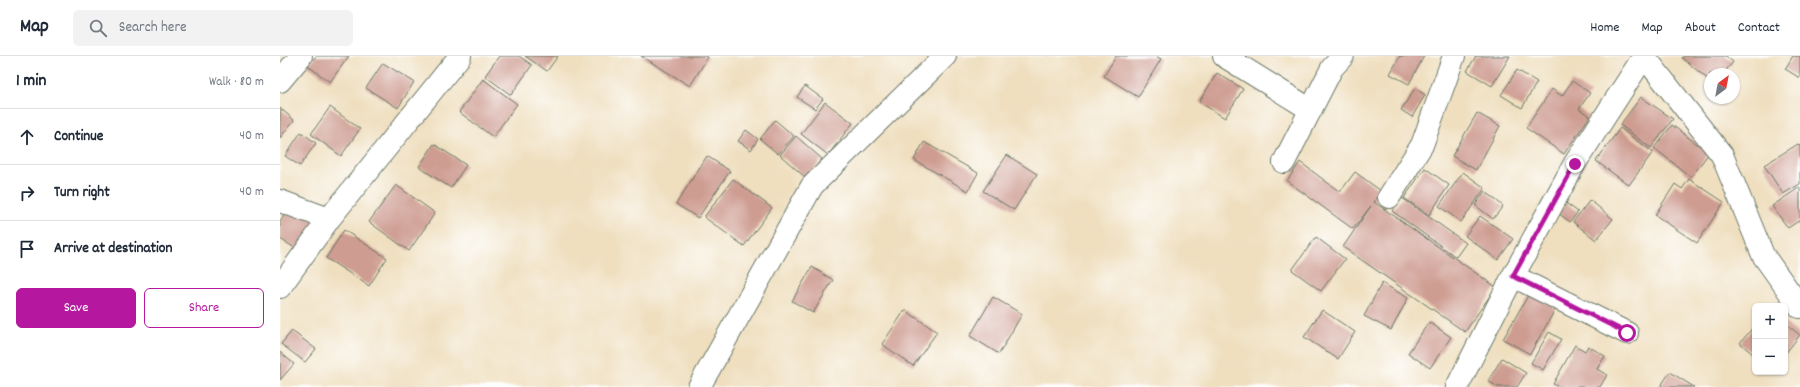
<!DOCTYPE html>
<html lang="en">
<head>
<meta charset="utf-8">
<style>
  :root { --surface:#fff; --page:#f2f2f3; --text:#1f2937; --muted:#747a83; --line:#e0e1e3; --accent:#b5179e }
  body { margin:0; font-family:Dekko,sans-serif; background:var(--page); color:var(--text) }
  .controls { position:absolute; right:12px; bottom:12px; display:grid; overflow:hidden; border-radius:6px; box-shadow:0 1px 3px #0004 }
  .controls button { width:36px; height:36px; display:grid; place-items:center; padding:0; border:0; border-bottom:1px solid var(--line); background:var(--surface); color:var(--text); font:20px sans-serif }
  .compass { position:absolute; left:1424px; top:12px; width:36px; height:36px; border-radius:50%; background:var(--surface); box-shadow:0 1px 3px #0004; rotate:32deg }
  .stop { position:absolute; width:12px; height:12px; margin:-9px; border:3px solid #b5179e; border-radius:50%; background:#fff }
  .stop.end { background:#b5179e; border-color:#fff; box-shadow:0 1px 4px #0008 }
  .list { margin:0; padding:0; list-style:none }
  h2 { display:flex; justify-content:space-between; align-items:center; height:52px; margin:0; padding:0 16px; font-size:17px }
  h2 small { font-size:13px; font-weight:400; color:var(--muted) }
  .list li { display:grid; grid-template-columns:26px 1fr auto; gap:12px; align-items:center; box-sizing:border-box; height:56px; padding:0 16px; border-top:1px solid var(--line) }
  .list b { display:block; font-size:15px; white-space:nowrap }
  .list em { font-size:13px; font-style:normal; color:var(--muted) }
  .actions { display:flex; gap:8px; padding:12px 16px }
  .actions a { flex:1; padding:9px 0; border:1px solid var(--accent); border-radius:6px; text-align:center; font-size:14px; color:var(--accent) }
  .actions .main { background:var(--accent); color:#fff }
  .icon { flex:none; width:22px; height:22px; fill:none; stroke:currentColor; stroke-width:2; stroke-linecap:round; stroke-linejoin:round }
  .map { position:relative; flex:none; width:1520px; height:331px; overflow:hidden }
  header { display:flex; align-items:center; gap:24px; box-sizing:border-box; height:56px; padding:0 20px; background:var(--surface); border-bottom:1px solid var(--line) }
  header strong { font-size:19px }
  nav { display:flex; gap:22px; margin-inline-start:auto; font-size:14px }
  .search { width:280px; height:36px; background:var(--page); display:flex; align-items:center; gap:10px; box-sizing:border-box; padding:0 14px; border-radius:6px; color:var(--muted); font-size:15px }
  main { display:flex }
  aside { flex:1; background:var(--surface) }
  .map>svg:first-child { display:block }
  .building { fill:#ce9c91 }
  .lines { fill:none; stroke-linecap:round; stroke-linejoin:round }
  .street-casing { stroke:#687665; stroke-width:24 }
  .street { stroke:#fff; stroke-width:22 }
  .route { stroke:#b5179e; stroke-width:5 }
</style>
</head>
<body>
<header>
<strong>Map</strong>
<div class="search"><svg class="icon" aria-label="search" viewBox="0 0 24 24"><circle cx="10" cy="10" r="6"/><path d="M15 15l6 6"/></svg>Search here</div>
<nav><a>Home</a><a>Map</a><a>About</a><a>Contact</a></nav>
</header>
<main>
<aside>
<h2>1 min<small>Walk · 80 m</small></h2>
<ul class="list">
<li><svg class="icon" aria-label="ahead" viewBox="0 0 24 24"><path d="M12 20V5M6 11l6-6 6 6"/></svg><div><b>Continue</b></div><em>40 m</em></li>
<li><svg class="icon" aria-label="right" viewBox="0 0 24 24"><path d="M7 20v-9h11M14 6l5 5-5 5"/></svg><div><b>Turn right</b></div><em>40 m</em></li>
<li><svg class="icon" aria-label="arrive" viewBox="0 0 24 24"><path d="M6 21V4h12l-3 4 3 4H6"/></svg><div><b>Arrive at destination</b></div></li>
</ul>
<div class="actions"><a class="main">Save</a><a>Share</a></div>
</aside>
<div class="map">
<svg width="1520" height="331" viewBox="0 0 1520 331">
  <rect width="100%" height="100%" fill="#fff"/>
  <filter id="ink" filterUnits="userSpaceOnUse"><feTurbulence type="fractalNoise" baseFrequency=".025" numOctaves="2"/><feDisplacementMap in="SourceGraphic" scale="8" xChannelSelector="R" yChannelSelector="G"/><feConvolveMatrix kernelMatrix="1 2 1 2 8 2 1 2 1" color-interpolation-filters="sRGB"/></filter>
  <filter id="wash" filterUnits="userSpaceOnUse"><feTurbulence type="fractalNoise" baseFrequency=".012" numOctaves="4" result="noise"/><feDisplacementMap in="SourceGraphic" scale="16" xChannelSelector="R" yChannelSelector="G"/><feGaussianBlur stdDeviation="0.9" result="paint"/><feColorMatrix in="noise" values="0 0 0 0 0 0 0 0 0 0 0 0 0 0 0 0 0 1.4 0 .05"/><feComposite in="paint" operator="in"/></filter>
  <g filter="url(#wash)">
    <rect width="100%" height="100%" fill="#efdfbf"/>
    <g id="blocks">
      <!-- building -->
      <path class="building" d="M36 0H69L50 26 28 10Z
        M219 0H239L252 9 231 39 205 20Z
        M245 0H278L267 15Z
        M361 0H426L428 1 410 30Z
        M836 0H876L881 3 858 41 824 20Z
        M1120 0H1144L1129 28 1110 18Z
        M1196 0H1230L1212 30 1187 15Z
        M1404 0H1446L1453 6 1443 18H1430V25L1402 2Z
        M1513 0H1520V22L1505 13Z
        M103 7 134 26 118 52 86 32Z
        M1237 14 1257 26 1242 52 1221 39Z
        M937 17 963 33 945 62 919 46Z
        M203 23 237 48 213 81 179 56Z
        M1292 25 1310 37 1299 53 1310 60 1284 98 1246 72 1272 33 1282 40Z
        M525 30 543 43 535 53 517 41Z
        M1135 32 1145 39 1132 61 1121 54Z
        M1361 41 1393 63 1371 92 1340 69Z
        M545 46 573 67 548 99 521 78Z
        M50 51 80 73 61 100 31 78Z
        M0 52 14 64 0 82Z
        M1197 57 1220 70 1196 114 1172 100Z
        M495 64 514 80 498 98 480 83Z
        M1392 69 1429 97 1411 121 1374 92Z
        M1340 72 1373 96 1349 129 1316 105Z
        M466 74 478 83 471 94 458 85Z
        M21 76 36 87 20 110 5 100Z
        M516 80 542 103 526 122 500 99Z
        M644 86 698 117 688 135 634 104Z
        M154 88 186 109 171 132 139 111Z
        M1518 88 1520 90V128L1503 138 1484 109Z
        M727 99 757 118 734 154 703 135Z
        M427 100 450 115 418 162 396 148Z
        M1020 106 1060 136 1075 116 1101 135 1094 146 1216 231 1185 276 1063 191 1091 150 1073 173 1007 125Z
        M1145 112 1169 129 1149 159 1124 142Z
        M1183 116 1205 132 1181 166 1159 150Z
        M453 123 492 152 464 190 424 161Z
        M1409 123 1444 146 1417 187 1375 159 1395 128 1402 133Z
        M116 129 155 157 129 195 89 166Z
        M1520 131V164L1508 172 1492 150Z
        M1205 135 1223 150 1213 163 1195 149Z
        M1122 142 1186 187 1176 201 1112 155Z
        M1310 144 1333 163 1316 184 1293 166Z
        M1286 147 1298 156 1290 166 1278 157Z
        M10 150 37 166 20 195 0 183V166Z
        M1200 160 1233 183 1218 204 1185 180Z
        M64 174 107 202 89 230 46 202Z
        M1036 181 1065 203 1041 235 1012 214Z
        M532 211 553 224 533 257 512 245Z
        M1102 227 1128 242 1111 274 1084 260Z
        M1250 236 1276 252 1250 298 1223 283Z
        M713 241 742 258 719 298 690 280Z
        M625 254 657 276 633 310 602 288Z
        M1042 254 1075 276 1058 303 1024 281Z
        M1149 266 1171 281 1150 312 1128 297Z
        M1505 267 1520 279 1505 298Z
        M1475 269V300L1460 287Z
        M12 275 36 293 25 306 1 288Z
        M1269 276 1281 283 1263 314 1251 307Z
        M1295 289 1305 295 1308 290 1325 300 1317 313 1327 319 1320 331H1279L1273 328Z
        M0 296 14 308 0 324Z
        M1222 302 1246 317 1237 331H1218L1208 325Z
        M1390 316 1414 331H1380Z"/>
    </g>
  </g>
  <g filter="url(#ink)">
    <use href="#blocks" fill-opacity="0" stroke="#687665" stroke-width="1"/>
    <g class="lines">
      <!-- street casing -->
      <g class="street-casing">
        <path id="street" d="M944 0 1031 54
          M1364 0 1442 99 1483 199 1520 251
          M0 25 21 0
          M1004 106 1052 12 1063 0
          M1109 141 1142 89 1174 0
          M0 145 49 163
          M1233 220 1347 277
          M0 231 49 163 180 0
          M419 331 532 130 665 0
          M1177 331 1233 220 1295 107 1364 0"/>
      </g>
      <!-- street -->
      <use href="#street" class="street"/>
    </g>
  </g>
  <g class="lines" filter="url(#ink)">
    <!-- route -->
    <path class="route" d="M1295 108 1233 220 1347 277"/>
  </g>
</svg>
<div class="controls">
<button>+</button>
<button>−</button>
</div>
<svg class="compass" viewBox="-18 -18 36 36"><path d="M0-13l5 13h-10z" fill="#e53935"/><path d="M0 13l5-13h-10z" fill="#747a83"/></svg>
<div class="stop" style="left:1347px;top:277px"></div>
<div class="stop end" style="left:1295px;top:108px"></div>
</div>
</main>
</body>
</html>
